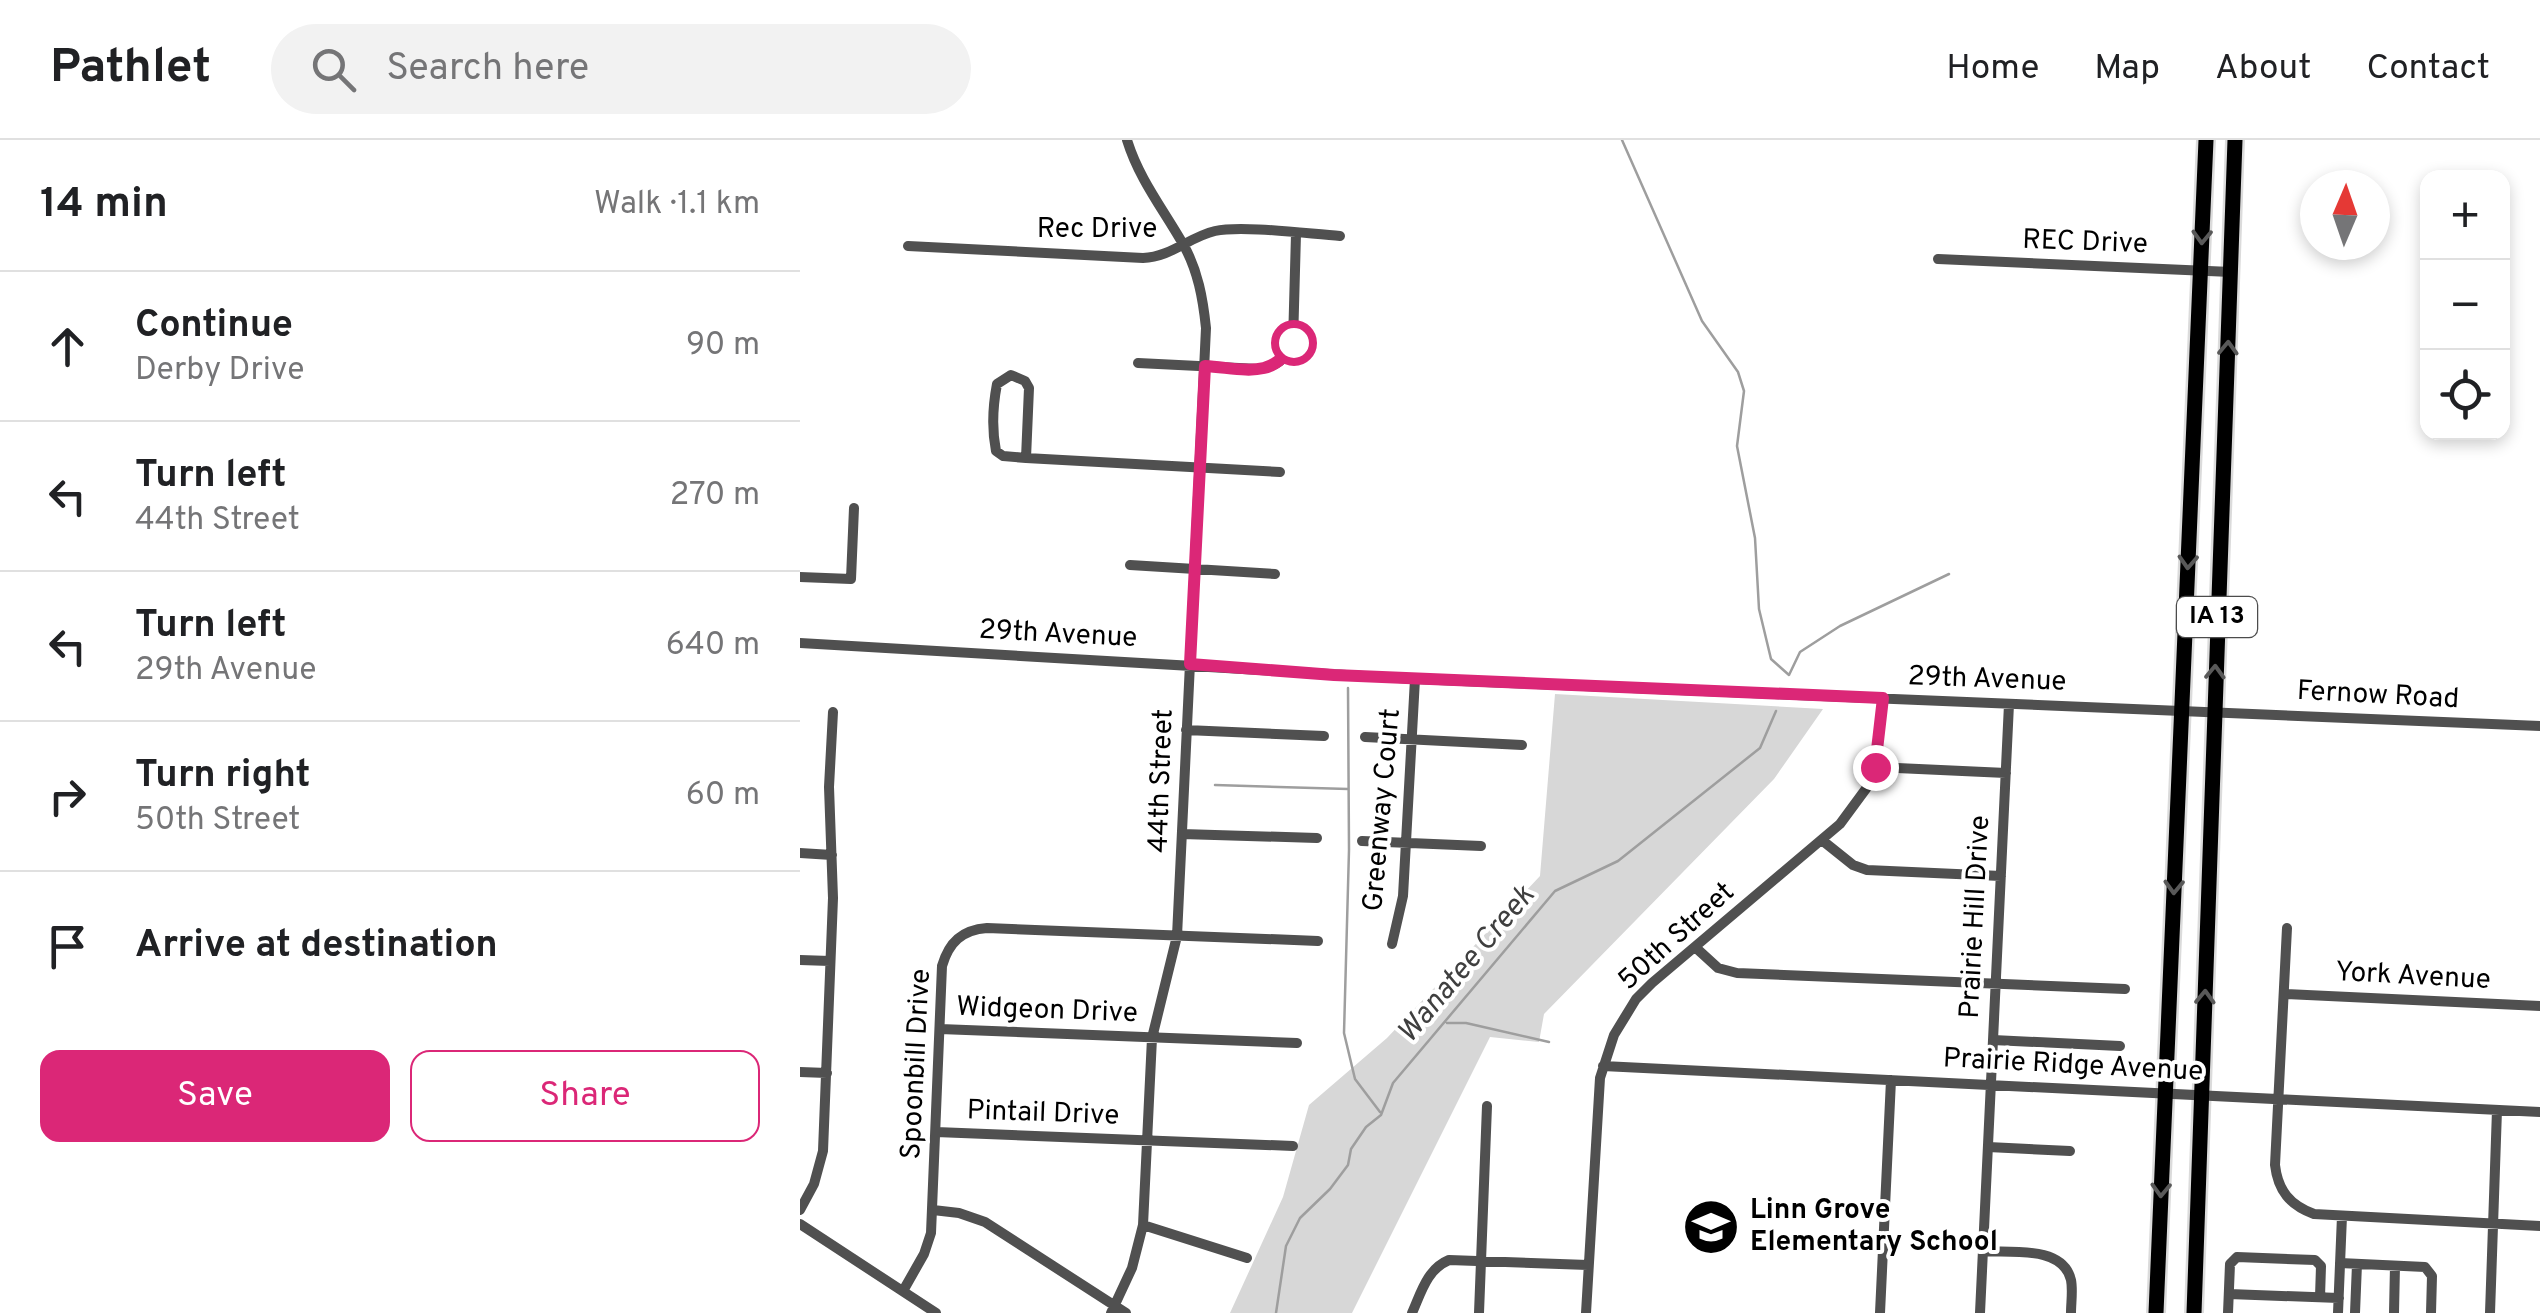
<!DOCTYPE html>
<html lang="en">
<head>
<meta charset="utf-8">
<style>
  :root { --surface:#fff; --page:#f2f2f2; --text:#202124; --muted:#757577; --line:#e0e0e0; --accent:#db2777 }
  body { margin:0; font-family:Overpass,sans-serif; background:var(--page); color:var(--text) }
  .controls { position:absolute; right:30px; top:30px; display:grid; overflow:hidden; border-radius:20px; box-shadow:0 5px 15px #0003 }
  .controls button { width:90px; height:90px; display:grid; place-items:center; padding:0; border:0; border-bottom:2px solid var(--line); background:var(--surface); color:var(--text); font:50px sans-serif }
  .compass { position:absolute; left:1500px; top:30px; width:90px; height:90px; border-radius:50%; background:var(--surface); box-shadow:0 5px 15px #0003; rotate:2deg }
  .stop { position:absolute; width:30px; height:30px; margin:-22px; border:8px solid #db2777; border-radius:50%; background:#fff }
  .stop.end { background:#db2777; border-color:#fff; box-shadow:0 2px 10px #0008 }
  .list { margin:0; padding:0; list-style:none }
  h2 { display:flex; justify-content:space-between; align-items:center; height:130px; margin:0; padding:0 40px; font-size:42px }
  h2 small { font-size:32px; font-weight:400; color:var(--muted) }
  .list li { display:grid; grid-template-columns:65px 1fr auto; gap:30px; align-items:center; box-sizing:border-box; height:150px; padding:0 40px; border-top:2px solid var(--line) }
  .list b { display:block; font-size:38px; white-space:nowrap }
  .list p { margin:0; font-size:32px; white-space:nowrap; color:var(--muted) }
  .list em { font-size:32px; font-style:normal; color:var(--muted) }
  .actions { display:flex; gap:20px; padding:30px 40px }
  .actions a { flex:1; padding:22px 0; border:2px solid var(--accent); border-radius:20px; text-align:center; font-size:35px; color:var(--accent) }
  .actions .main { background:var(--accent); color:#fff }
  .icon { flex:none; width:55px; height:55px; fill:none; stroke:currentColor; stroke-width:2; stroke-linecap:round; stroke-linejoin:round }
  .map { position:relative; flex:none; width:1740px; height:1173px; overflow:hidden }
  header { display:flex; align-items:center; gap:60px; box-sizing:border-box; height:140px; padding:0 50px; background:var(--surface); border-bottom:2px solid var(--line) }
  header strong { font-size:48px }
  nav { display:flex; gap:55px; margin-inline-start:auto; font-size:35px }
  .search { width:700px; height:90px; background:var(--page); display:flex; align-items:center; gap:25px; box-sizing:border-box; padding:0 35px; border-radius:55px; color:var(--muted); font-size:38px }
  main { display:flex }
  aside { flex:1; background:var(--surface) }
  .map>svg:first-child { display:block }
  .park { fill:#d7d7d7 }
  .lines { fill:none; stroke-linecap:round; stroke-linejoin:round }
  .stream { stroke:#9e9e9e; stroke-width:2.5 }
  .highway-casing { stroke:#dbdbdb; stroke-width:20 }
  .minor { stroke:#505050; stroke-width:10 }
  .highway { stroke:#000; stroke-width:15 }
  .oneway { stroke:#595959 }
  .route { stroke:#db2777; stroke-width:12 }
  .labels { text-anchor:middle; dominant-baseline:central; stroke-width:8; stroke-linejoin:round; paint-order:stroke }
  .shield { fill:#fff; stroke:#4c4c4c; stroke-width:2.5 }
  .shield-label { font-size:25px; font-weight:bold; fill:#000 }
  .street-label { font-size:28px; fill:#000; stroke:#fff }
  .poi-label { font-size:28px; font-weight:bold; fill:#000; stroke:#fff; text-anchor:start }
  .water-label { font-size:30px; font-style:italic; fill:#3f3f3f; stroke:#fff }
</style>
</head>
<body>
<header>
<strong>Pathlet</strong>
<div class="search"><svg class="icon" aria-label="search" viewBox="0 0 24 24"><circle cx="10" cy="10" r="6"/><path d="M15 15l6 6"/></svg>Search here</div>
<nav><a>Home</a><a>Map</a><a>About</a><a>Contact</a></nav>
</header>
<main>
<aside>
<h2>14 min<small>Walk · 1.1 km</small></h2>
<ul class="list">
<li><svg class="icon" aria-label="ahead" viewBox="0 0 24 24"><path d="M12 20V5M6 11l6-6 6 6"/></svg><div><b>Continue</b><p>Derby Drive</p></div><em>90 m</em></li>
<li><svg class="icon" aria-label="left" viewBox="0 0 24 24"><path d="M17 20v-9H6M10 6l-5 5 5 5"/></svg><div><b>Turn left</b><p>44th Street</p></div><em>270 m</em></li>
<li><svg class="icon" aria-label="left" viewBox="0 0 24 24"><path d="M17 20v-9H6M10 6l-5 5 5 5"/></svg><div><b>Turn left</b><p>29th Avenue</p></div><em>640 m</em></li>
<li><svg class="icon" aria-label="right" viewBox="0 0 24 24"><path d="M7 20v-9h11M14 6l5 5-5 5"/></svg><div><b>Turn right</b><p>50th Street</p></div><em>60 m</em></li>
<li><svg class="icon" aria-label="arrive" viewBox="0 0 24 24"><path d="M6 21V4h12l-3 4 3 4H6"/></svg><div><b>Arrive at destination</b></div></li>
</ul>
<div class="actions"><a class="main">Save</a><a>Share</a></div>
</aside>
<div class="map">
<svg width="1740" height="1173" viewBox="0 0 1740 1173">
  <rect width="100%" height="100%" fill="#fff"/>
  <!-- park -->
  <path class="park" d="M755 554 1023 569 974 639 744 874 739 902 690 897 552 1173H430L483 1057 509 965 587 898 740 736Z"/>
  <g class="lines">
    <!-- stream -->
    <path class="stream" d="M822 0 902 181 938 232 944 251 937 306 955 398 959 469 971 519 989 535 1000 512 1040 486 1149 434
      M548 548 549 710 544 893 555 939 580 972
      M415 645 548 649
      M647 883H666L749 902
      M476 1173 486 1106 500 1078 530 1049 548 1025 551 1009 566 987 581 975 593 943 755 751 818 721 960 608 976 571"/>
    <!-- highway casing -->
    <g class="highway-casing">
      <path id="highway" d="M1356 1173 1406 0
        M1394 1173 1435 0"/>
    </g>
    <!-- minor -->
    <path class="minor" d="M108 106 343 118C371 117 389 97 415 91 442 85 509 94 540 96
      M1138 119 1431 132
      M338 223 459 229C478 226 484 220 493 203L496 94
      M226 318 229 248 225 241 211 235 197 244C193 265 192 291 196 311L203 316 226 318 480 332
      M330 425 475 434
      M0 437 51 439 54 368
      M0 503 615 539 1740 586
      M386 590 524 596
      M565 597 722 605
      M1075 627 1206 633
      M382 694 517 698
      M562 701 681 706
      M1023 701 1053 725 1067 730 1201 736
      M0 713 32 715
      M1487 788 1475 1025C1478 1051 1490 1065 1514 1074L1740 1086
      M592 804 603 756 615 539
      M895 807 918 828 937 833 1325 849
      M0 820 30 821
      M1484 854 1740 866
      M140 889 497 903
      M1193 900 1320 906
      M803 926 1740 972
      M0 932 27 933
      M136 992 493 1006
      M1188 1007 1270 1011
      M0 1070 14 1044 23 1011 33 758 29 647 33 572
      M133 1070 159 1073 185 1082 326 1173
      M0 1084 136 1173
      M343 1085 447 1118
      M1183 1111C1210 1113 1263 1105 1271 1140 1273 1150 1271 1163 1271 1173
      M1540 1123 1625 1127 1632 1136 1631 1173
      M103 1151 124 1114 131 1093 142 826C149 802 162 790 187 788L518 801
      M1429 1154 1539 1158
      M311 1173 332 1128 343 1085 352 898 377 796 406 188C403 159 398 130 383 104 363 69 339 39 327 0
      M612 1173C621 1153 627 1129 649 1120L788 1125
      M679 1173 687 966
      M786 1173 800 938 814 895 836 859 852 843 1040 684 1068 646 1075 627 1083 558
      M1080 1173 1091 940
      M1180 1173 1209 564
      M1428 1173 1430 1124 1437 1117 1515 1120 1521 1126 1520 1157
      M1538 1173 1542 1076
      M1555 1173 1557 1124
      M1594 1173 1595 1126
      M1690 1173 1697 970"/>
    <!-- highway -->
    <use href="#highway" class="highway"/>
  </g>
  <!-- one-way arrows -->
  <defs><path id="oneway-chevron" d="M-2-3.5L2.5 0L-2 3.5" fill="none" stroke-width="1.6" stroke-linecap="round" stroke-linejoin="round" transform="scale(2.5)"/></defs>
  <g class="oneway">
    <use href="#oneway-chevron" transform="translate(1402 97) rotate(92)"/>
    <use href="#oneway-chevron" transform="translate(1428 208) rotate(-88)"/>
    <use href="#oneway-chevron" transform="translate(1388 422) rotate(93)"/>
    <use href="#oneway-chevron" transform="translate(1415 532) rotate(-88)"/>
    <use href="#oneway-chevron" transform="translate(1374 747) rotate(92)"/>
    <use href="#oneway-chevron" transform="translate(1405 857) rotate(-88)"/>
    <use href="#oneway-chevron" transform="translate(1361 1050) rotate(92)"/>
  </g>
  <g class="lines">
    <!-- route -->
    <path class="route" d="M493 202C474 241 442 228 405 226L390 524 534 535 1083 558 1075 627"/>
  </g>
  <!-- icons -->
  <defs>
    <g id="school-disc" transform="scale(2.875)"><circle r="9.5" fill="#000" stroke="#fff"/><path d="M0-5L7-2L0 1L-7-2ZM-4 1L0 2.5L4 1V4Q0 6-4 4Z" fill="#fff"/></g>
  </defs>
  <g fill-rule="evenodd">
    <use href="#school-disc" x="911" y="1087"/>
  </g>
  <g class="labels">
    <!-- shield labels -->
    <rect class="shield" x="1377" y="457" width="80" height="40" rx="8"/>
    <g class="shield-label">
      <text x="1417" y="477">IA 13</text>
    </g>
    <!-- street labels -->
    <g class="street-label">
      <text x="297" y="90">Rec Drive</text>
      <text transform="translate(1285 103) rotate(2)">REC Drive</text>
      <text transform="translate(258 495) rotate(3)">29th Avenue</text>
      <text transform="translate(1187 540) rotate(2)">29th Avenue</text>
      <text transform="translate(1578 556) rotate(3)">Fernow Road</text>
      <text transform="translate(362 641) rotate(-88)">44th Street</text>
      <text transform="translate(583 670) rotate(-85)">Greenway Court</text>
      <text transform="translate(1176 777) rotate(-87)">Prairie Hill Drive</text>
      <text transform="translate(877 797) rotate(-42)">50th Street</text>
      <text transform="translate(1613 837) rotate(3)">York Avenue</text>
      <text transform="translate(247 871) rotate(2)">Widgeon Drive</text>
      <text transform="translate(117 924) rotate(-87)">Spoonbill Drive</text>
      <text transform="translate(1273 926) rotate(3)">Prairie Ridge Avenue</text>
      <text transform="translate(243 974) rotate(2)">Pintail Drive</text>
    </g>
    <!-- poi labels -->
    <g class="poi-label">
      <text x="950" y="1071">Linn Grove<tspan x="950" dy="32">Elementary School</tspan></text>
    </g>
    <!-- water labels -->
    <g class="water-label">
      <text transform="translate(667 825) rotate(-50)">Wanatee Creek</text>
    </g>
  </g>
</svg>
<div class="controls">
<button>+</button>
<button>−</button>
<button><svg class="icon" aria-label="locate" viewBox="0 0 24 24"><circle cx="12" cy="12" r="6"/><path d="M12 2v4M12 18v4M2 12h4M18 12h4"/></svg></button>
</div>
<svg class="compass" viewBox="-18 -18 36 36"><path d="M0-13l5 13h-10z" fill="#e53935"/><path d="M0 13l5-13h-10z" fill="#757577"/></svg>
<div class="stop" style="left:493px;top:202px"></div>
<div class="stop end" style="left:1075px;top:627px"></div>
</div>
</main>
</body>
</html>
